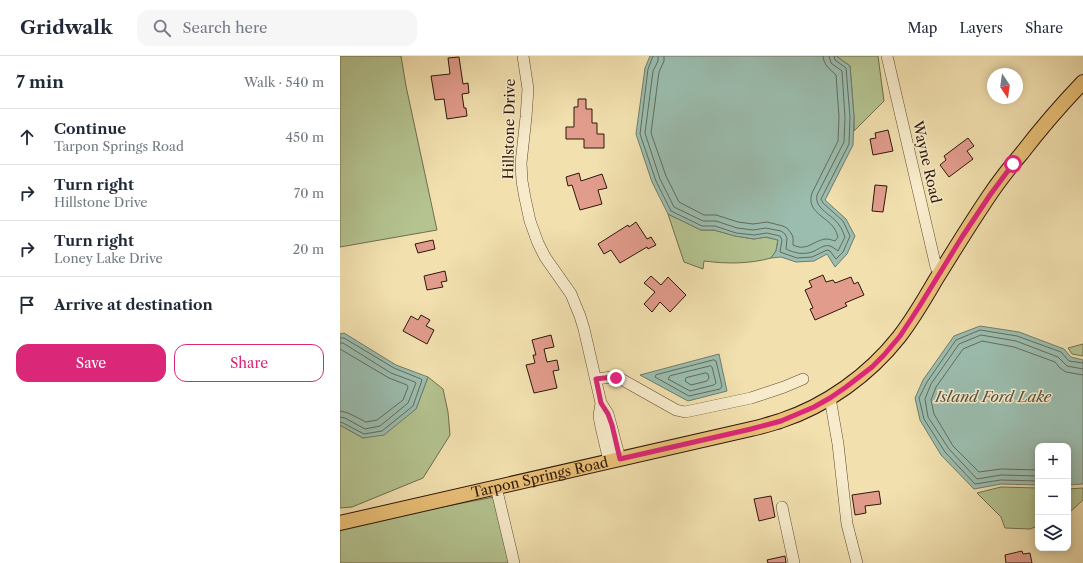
<!DOCTYPE html>
<html lang="en">
<head>
<meta charset="utf-8">
<style>
  :root { --surface:#fff; --page:#f6f6f7; --text:#1f2937; --muted:#747a83; --line:#e0e1e3; --accent:#db2777 }
  body { margin:0; font-family:"Libre Caslon Text",serif; background:var(--page); color:var(--text) }
  .controls { position:absolute; right:12px; bottom:12px; display:grid; overflow:hidden; border-radius:8px; box-shadow:0 2px 10px #0003 }
  .controls button { width:36px; height:36px; display:grid; place-items:center; padding:0; border:0; border-bottom:1px solid var(--line); background:var(--surface); color:var(--text); font:20px sans-serif }
  .compass { position:absolute; left:647px; top:12px; width:36px; height:36px; border-radius:50%; background:var(--surface); box-shadow:0 2px 10px #0003; rotate:167deg }
  .stop { position:absolute; width:12px; height:12px; margin:-9px; border:3px solid #db2777; border-radius:50%; background:#fff }
  .stop.end { background:#db2777; border-color:#fff; box-shadow:0 1px 4px #0008 }
  .list { margin:0; padding:0; list-style:none }
  h2 { display:flex; justify-content:space-between; align-items:center; height:52px; margin:0; padding:0 16px; font-size:17px }
  h2 small { font-size:13px; font-weight:400; color:var(--muted) }
  .list li { display:grid; grid-template-columns:26px 1fr auto; gap:12px; align-items:center; box-sizing:border-box; height:56px; padding:0 16px; border-top:1px solid var(--line) }
  .list b { display:block; font-size:15px; white-space:nowrap }
  .list p { margin:0; font-size:13px; white-space:nowrap; color:var(--muted) }
  .list em { font-size:13px; font-style:normal; color:var(--muted) }
  .actions { display:flex; gap:8px; padding:12px 16px }
  .actions a { flex:1; padding:9px 0; border:1px solid var(--accent); border-radius:12px; text-align:center; font-size:14px; color:var(--accent) }
  .actions .main { background:var(--accent); color:#fff }
  .icon { flex:none; width:22px; height:22px; fill:none; stroke:currentColor; stroke-width:2; stroke-linecap:round; stroke-linejoin:round }
  .map { position:relative; flex:none; width:743px; height:507px; overflow:hidden }
  header { display:flex; align-items:center; gap:24px; box-sizing:border-box; height:56px; padding:0 20px; background:var(--surface); border-bottom:1px solid var(--line) }
  header strong { font-size:19px }
  nav { display:flex; gap:22px; margin-inline-start:auto; font-size:14px }
  .search { width:280px; height:36px; background:var(--page); display:flex; align-items:center; gap:10px; box-sizing:border-box; padding:0 14px; border-radius:12px; color:var(--muted); font-size:15px }
  main { display:flex }
  aside { flex:1; background:var(--surface) }
  .map>svg:first-child { display:block }
  .green { fill:#b4c390; stroke:#706e4d }
  .water { fill:#9bbdaf; stroke:#6f7b6d }
  .lines { fill:none; stroke-linecap:round; stroke-linejoin:round }
  .shore { stroke:#646a5c; stroke-width:1 }
  .building { fill:#e29c8c; stroke:#2d180a }
  .minor-casing { stroke:#5e4a33; stroke-width:12 }
  .major-casing { stroke:#2d180a; stroke-width:16 }
  .minor { stroke:#f7ebcb; stroke-width:11 }
  .major { stroke:#e9c078; stroke-width:14 }
  .route { stroke:#db2777; stroke-width:5 }
  .labels { text-anchor:middle; dominant-baseline:central; stroke-width:3; stroke-linejoin:round; paint-order:stroke }
  .street-label { font-size:14px; fill:#2d180a; stroke:#f7ebcb }
  .water-label { font-size:15px; font-style:italic; fill:#545244; stroke:#f7ebcb }
</style>
</head>
<body>
<header>
<strong>Gridwalk</strong>
<div class="search"><svg class="icon" aria-label="search" viewBox="0 0 24 24"><circle cx="10" cy="10" r="6"/><path d="M15 15l6 6"/></svg>Search here</div>
<nav><a>Map</a><a>Layers</a><a>Share</a></nav>
</header>
<main>
<aside>
<h2>7 min<small>Walk · 540 m</small></h2>
<ul class="list">
<li><svg class="icon" aria-label="ahead" viewBox="0 0 24 24"><path d="M12 20V5M6 11l6-6 6 6"/></svg><div><b>Continue</b><p>Tarpon Springs Road</p></div><em>450 m</em></li>
<li><svg class="icon" aria-label="right" viewBox="0 0 24 24"><path d="M7 20v-9h11M14 6l5 5-5 5"/></svg><div><b>Turn right</b><p>Hillstone Drive</p></div><em>70 m</em></li>
<li><svg class="icon" aria-label="right" viewBox="0 0 24 24"><path d="M7 20v-9h11M14 6l5 5-5 5"/></svg><div><b>Turn right</b><p>Loney Lake Drive</p></div><em>20 m</em></li>
<li><svg class="icon" aria-label="arrive" viewBox="0 0 24 24"><path d="M6 21V4h12l-3 4 3 4H6"/></svg><div><b>Arrive at destination</b></div></li>
</ul>
<div class="actions"><a class="main">Save</a><a>Share</a></div>
</aside>
<div class="map">
<svg width="743" height="507" viewBox="0 0 743 507">
  <rect width="100%" height="100%" fill="#f2e0af"/>
  <filter id="stains"><feTurbulence type="fractalNoise" baseFrequency=".005" numOctaves="4"/><feColorMatrix values="0 0 0 0 .2 0 0 0 0 .09 0 0 0 0 .02 0 0 0 .5 -.17"/></filter>
  <radialGradient id="worn" r=".72"><stop offset=".6" stop-color="#630" stop-opacity="0"/><stop offset="1" stop-color="#630" stop-opacity=".3"/></radialGradient>
  <!-- green -->
  <path class="green" d="M0 0H61L66 30 97 174 0 191Z
    M496 0H538L544 45 514 75V61L510 10Z
    M328 158 361 174H374L395 180 414 183 426 181 438 184 436 195 431 202C409 208 387 208 364 205L363 213 344 206Z
    M743 288V300L732 298 728 292Z
    M88 321 103 333 108 356 110 379 83 422 12 451 0 452V369L23 382 76 353Z
    M661 431 698 432V470L690 473 665 472 661 461 637 437Z
    M743 432V444L731 455 728 456V433Z
    M154 441 169 507H0V472L30 465Z"/>
  <!-- water -->
  <path class="water" d="M310 0H496L510 10 514 61 513 89 485 144 506 163 515 180 507 198 495 211 487 198 474 205 456 206 441 201 431 202 436 195 438 184 426 181 414 183 395 180 374 174H361L328 158 312 126 296 78 305 12Z
    M640 270 679 276 724 293 731 301 743 304V428L728 429V390H698V429L661 428 634 433 601 399 580 364 575 342 583 324 614 280Z
    M4 277 56 309 88 321 76 353 44 379 23 382 0 369V278Z
    M379 298 387 335 348 345 300 319Z"/>
  <g class="lines">
    <!-- shore -->
    <path class="shore" d="M313 0 308 13 300 78 316 125 331 155 362 170H375L396 177 414 179 427 177 440 180 442 184 440 196 457 202 472 201 487 194 490 195 496 203 503 196 510 180 503 165 483 147 481 143 509 88 510 61 506 12 495 4 494 0
      M318 0V5L313 15 305 77 320 123 334 151 363 165H376L397 172 413 174 426 172 441 175 445 178 447 182 446 193C454 197 463 199 472 196 478 194 483 188 490 190 493 191 495 193 498 195L505 181C503 177 502 172 499 169 493 159 474 153 477 139L504 86 505 61 502 15 491 7 489 0
      M324 0V5L319 16 311 77 326 120 339 146 364 159H376L398 166 413 168 427 166 443 170 447 172 451 177 453 181V189C467 196 474 184 486 183 489 183 492 184 495 185L498 181C497 178 496 175 494 172 486 160 466 156 472 137L498 85 499 61 496 19C490 13 484 10 483 0
      M0 282H4L54 312 81 323 82 324 73 350 42 375 24 378 3 367 0 366
      M0 287H3L51 317 75 326 76 327 68 347 40 370 25 373 5 362 0 361
      M0 293 49 322 67 329 68 331 63 344 37 364 26 366 8 357 0 355
      M374 304 376 305 382 330 380 333 349 340 315 321 316 319Z
      M371 310 372 311 376 327 374 329 350 335 328 323 330 320Z
      M366 317 368 318 369 322 367 325 351 329 345 325 346 322Z
      M698 414 661 413 639 416 613 390 594 358 591 344 596 331 623 293 642 285 674 291 715 306 720 312 726 316 743 319
      M698 420 661 419 637 423 609 393 588 361 585 343 591 328 619 288 641 279 676 285 718 301 727 310 743 313
      M698 425 661 424 635 428 605 396 584 363 579 342 587 326 616 284 640 274 677 280 721 296 729 305 743 307"/>
  </g>
  <!-- building -->
  <path class="building" d="M119 1 123 28 128 27 129 37 122 38 124 52H126L127 60 107 63 104 43 95 44 91 20 110 18 108 2Z
    M238 43H246V53H252V67H257V78H264V92H244V83H226V71H234V51H238Z
    M548 74 553 95 533 99 530 83 536 82 535 77Z
    M628 82 634 90 627 95 633 103 609 121 600 109 606 104 604 100Z
    M239 117 241 125 262 118 267 132 258 134 262 148 240 154 232 129 228 130 226 121Z
    M535 129 547 130 543 156 532 155Z
    M296 166 307 183 311 181 316 189 308 193 307 191 280 207 271 194 264 198 258 188 288 169 289 171Z
    M93 184 95 193 78 197 75 188Z
    M105 215 107 225 101 226 103 231 87 234 84 220Z
    M483 219 486 226 493 224 495 227 511 221 514 228 518 226 524 239 505 247 507 250 475 264 470 253 473 252 465 234 472 231 469 225Z
    M311 220 321 229 328 221 346 239 330 256 320 246 312 256 304 248 315 236 304 227Z
    M81 259 90 264 86 270 94 274 87 288 63 275 71 260 78 264Z
    M211 279 214 291 204 293 207 306 217 304 219 314 213 315 217 332 194 337 186 309 195 307 193 299H196L192 284Z
    M539 435 541 448 525 450 526 457 515 459 512 439Z
    M431 440 435 461 419 465 414 443Z
    M682 495 683 498 690 497 692 507H666L665 499Z
    M445 500 446 507H428L427 504Z"/>
  <g class="lines">
    <!-- minor casing -->
    <g class="minor-casing">
      <path id="minor" d="M183 0 188 33 186 61 181 107 182 125 185 142 190 165 198 187 205 201 231 238 240 260 244 273 261 347 259 360 261 371 269 405
        M547 0 596 211 600 216
        M256 323 272 321 281 323 336 354 345 356 411 342 444 331 463 323
        M490 342 498 388 507 468 517 507
        M261 347 268 358 271 369 280 403
        M156 431 174 507
        M442 451 454 507"/>
    </g>
    <!-- major casing -->
    <g class="major-casing">
      <g id="major">
        <path id="s1" d="M0 467 411 373C421 371 430 368 440 365 486 350 529 319 559 281 573 263 584 244 595 225 613 196 630 168 649 140 659 125 670 111 682 97 701 72 721 49 743 26"/>
      </g>
    </g>
    <!-- minor -->
    <use href="#minor" class="minor"/>
    <!-- major -->
    <use href="#major" class="major"/>
  </g>
  <g class="lines">
    <!-- route -->
    <path class="route" d="M276 322 272 321 256 323 261 347 268 358 272 369 280 403 411 373 441 365 474 351 490 342 506 331 532 311 544 299 560 280 579 251 622 181 650 139 673 108"/>
  </g>
  <g class="labels">
    <!-- street labels -->
    <g class="street-label">
      <text transform="translate(169 73) rotate(-89)">Hillstone Drive</text>
      <text transform="translate(587 106) rotate(77)">Wayne Road</text>
      <text stroke="none"><textPath href="#s1" startOffset="205">Tarpon Springs Road</textPath></text>
    </g>
    <!-- water labels -->
    <g class="water-label">
      <text x="653" y="340">Island Ford Lake</text>
    </g>
  </g>
  <rect width="100%" height="100%" filter="url(#stains)"/>
  <rect width="100%" height="100%" fill="url(#worn)"/>
</svg>
<div class="controls">
<button>+</button>
<button>−</button>
<button><svg class="icon" aria-label="layers" viewBox="0 0 24 24"><path d="M12 4l9 5-9 5-9-5zM3 14l9 5 9-5"/></svg></button>
</div>
<svg class="compass" viewBox="-18 -18 36 36"><path d="M0-13l5 13h-10z" fill="#e53935"/><path d="M0 13l5-13h-10z" fill="#747a83"/></svg>
<div class="stop" style="left:673px;top:108px"></div>
<div class="stop end" style="left:276px;top:322px"></div>
</div>
</main>
</body>
</html>
